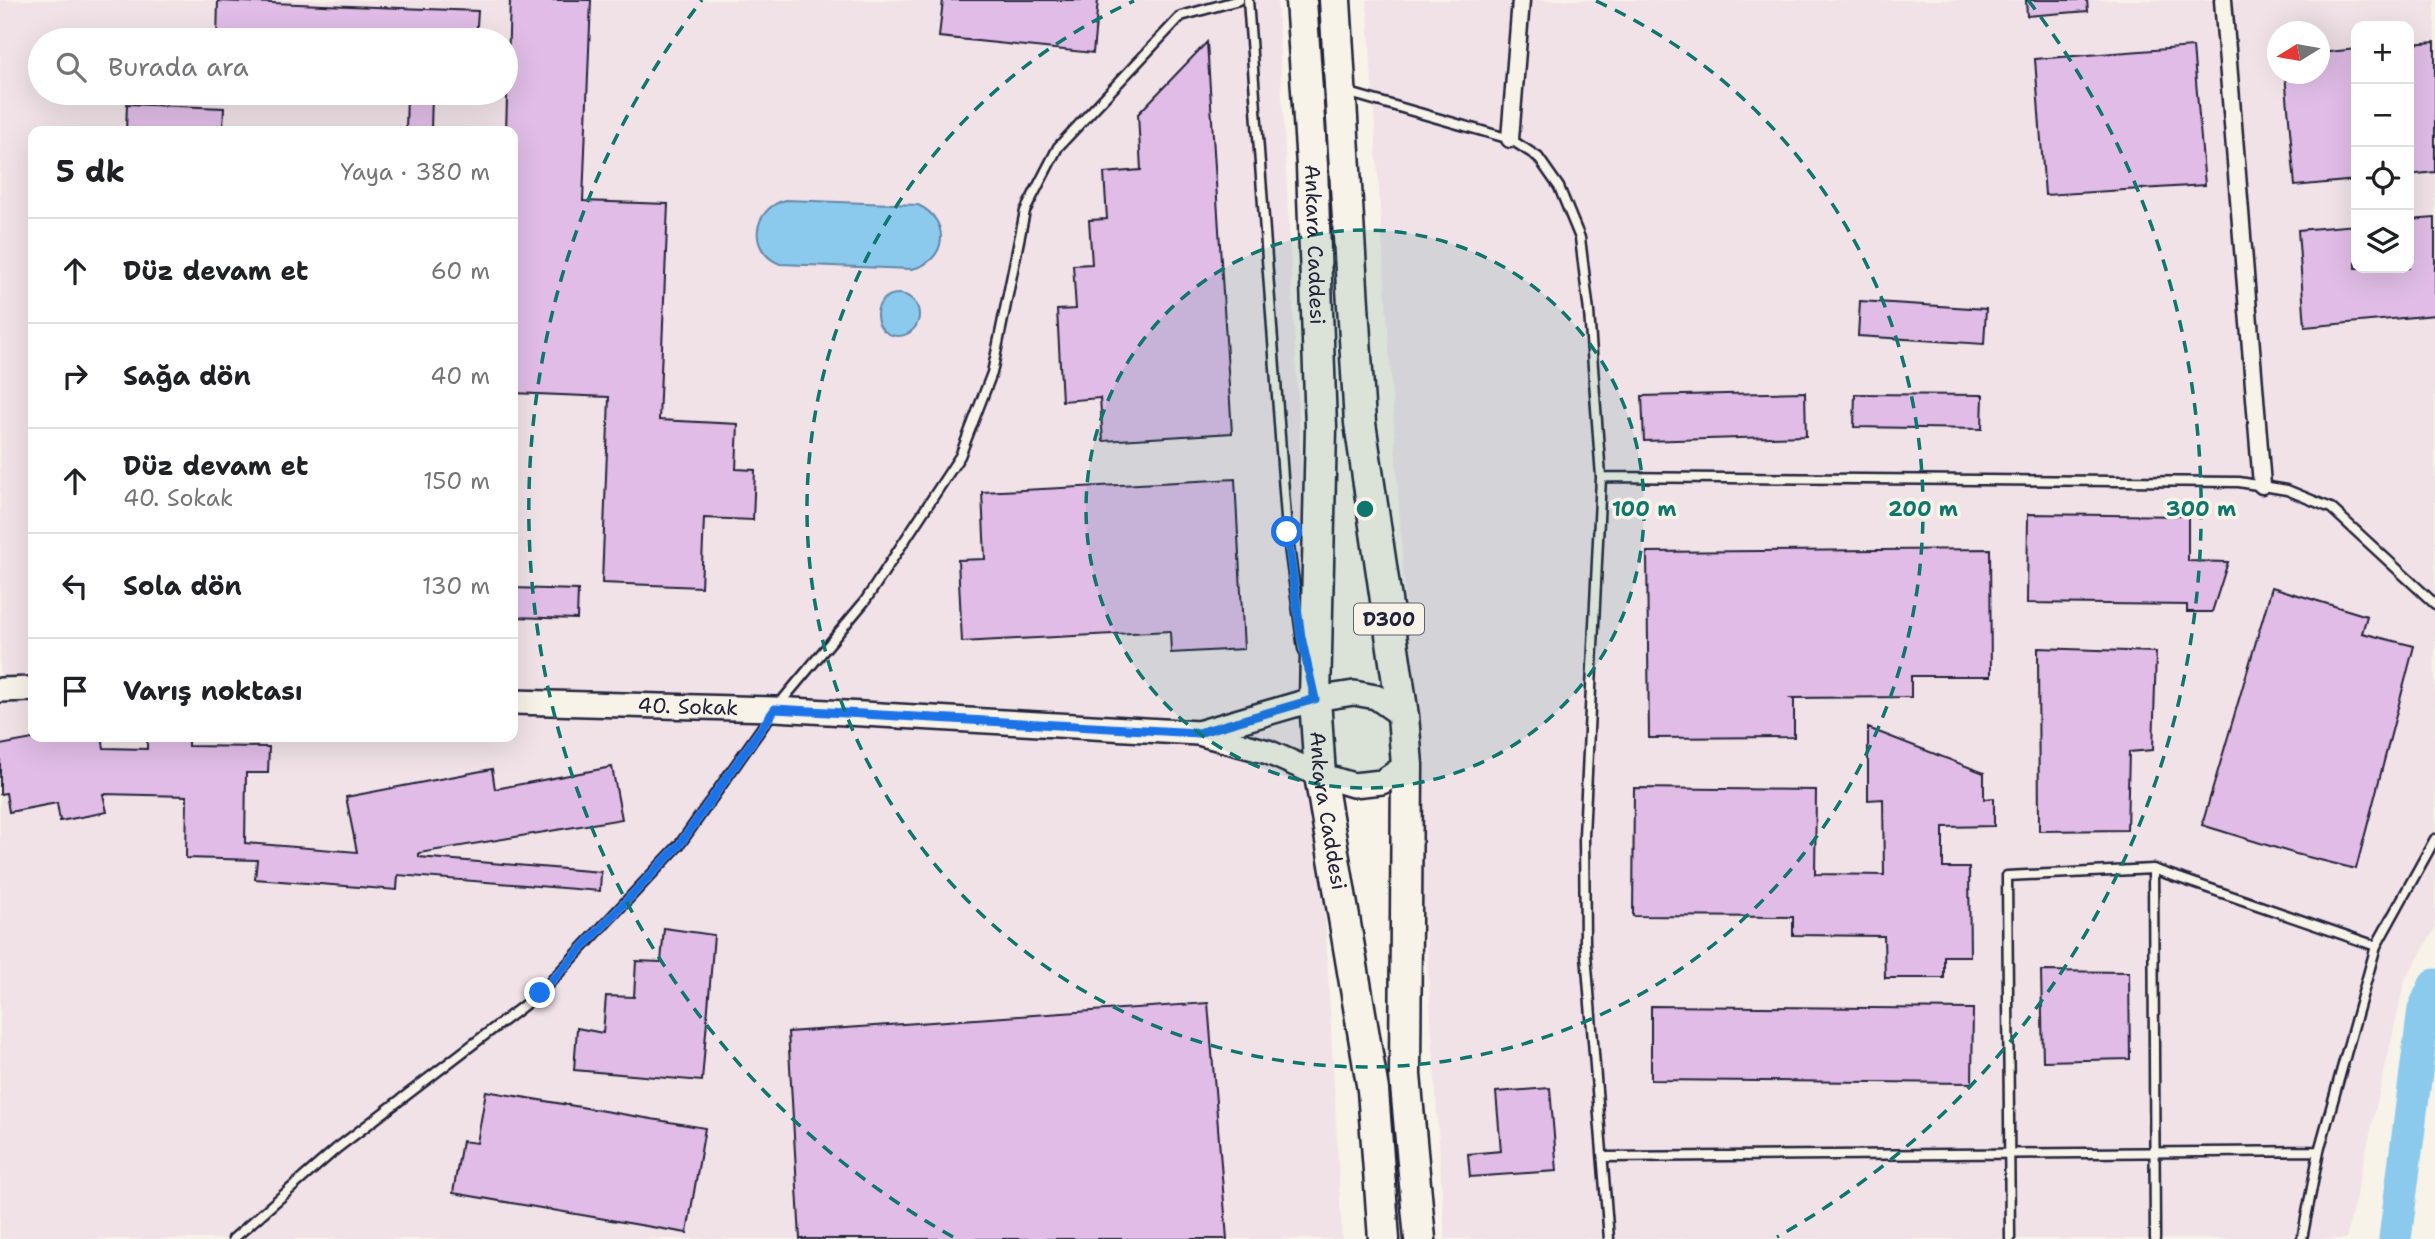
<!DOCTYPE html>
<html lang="tr">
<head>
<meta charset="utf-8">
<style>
  :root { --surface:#fff; --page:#f2f2f2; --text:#202124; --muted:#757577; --line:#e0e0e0 }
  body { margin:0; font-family:"Shantell Sans",sans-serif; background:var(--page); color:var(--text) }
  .controls { position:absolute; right:21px; top:21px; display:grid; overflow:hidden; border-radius:14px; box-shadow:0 7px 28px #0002 }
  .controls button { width:63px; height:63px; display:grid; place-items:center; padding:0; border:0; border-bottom:2px solid var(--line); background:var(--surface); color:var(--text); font:35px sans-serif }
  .compass { position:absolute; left:2267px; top:21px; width:63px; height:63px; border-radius:50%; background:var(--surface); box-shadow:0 7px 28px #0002; rotate:259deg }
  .stop { position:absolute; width:21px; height:21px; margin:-16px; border:5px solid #1a73e8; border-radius:50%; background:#fff }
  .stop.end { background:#1a73e8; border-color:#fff; box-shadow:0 2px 7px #0008 }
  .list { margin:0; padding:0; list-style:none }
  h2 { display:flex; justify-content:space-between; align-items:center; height:91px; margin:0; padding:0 28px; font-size:30px }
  h2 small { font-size:23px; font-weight:400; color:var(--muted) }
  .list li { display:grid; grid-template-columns:46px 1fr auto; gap:21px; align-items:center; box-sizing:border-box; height:105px; padding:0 28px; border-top:2px solid var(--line) }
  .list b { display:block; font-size:26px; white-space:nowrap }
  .list p { margin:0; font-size:23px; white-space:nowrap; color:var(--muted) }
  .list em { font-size:23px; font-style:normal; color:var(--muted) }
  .icon { flex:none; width:38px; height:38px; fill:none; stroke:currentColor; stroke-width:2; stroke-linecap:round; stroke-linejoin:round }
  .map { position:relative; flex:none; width:2435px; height:1239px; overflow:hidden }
  .search { position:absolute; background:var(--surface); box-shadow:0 7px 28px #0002; left:28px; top:28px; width:490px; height:77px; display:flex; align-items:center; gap:18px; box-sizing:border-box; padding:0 24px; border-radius:38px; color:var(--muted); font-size:26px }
  .panel { position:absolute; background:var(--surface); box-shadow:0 7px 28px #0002; left:28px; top:126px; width:490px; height:616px; border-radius:14px }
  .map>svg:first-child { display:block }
  .built { fill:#f0e2e7; fill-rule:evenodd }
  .water { fill:#8ccaed; stroke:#6287a6; stroke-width:2 }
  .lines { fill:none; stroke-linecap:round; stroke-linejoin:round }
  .river { stroke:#8ccaed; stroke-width:33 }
  .building { fill:#e0bce6; stroke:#22223b; stroke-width:2 }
  .lane-casing { stroke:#22223b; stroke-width:13 }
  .street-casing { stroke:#22223b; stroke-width:21 }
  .secondary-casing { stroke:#22223b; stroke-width:28 }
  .highway-casing { stroke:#22223b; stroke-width:35 }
  .lane { stroke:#f7f3e8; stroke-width:8 }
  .street { stroke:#f7f3e8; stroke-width:16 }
  .secondary { stroke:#f7f3e8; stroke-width:23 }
  .highway { stroke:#f7f3e8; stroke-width:30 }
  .route { stroke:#1a73e8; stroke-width:9 }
  .ring { fill:none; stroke:#0f766e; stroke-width:3.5; stroke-dasharray:12 9 }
  .labels { text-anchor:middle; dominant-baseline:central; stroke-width:7; stroke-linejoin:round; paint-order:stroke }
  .shield { fill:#f7f3e8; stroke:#62616f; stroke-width:2 }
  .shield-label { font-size:19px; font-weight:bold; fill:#22223b }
  .street-label { font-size:21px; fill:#22223b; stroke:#f7f3e8 }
  .centre { fill:#0f766e; stroke:#f7f3e8; stroke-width:3.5 }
  .ring-label { font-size:21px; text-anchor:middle; font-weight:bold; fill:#0f766e; stroke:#f7f3e8; stroke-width:7; stroke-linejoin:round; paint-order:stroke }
</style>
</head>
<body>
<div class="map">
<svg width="2435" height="1239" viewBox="0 0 2435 1239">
  <rect width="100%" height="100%" fill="#f7f3e8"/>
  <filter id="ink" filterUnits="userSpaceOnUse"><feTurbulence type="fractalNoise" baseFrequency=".0143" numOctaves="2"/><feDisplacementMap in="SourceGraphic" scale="14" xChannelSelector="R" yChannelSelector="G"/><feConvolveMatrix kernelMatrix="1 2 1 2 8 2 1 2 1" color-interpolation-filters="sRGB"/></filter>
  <g filter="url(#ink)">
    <!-- built -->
    <path class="built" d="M0 0H1277L1342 1239H0ZM40 40H506V93H40ZM33 131H513V737H33Z
      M1367 0H2435V929L2405 980 2346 1239H1445ZM2356 26H2409V268H2356ZM2278 32H2320V74H2278Z"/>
    <!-- water -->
    <path class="water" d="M786 200 918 205C951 220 948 261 912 269L780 264C747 251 752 208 786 200Z
      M877 315a21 21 0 1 1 42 0a21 21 0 1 1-42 0Z"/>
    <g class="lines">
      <!-- river -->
      <path class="river" d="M2395 1239 2424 1009 2435 985"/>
    </g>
    <!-- building -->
    <path class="building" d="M510 0H591L583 201 668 204 659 420 738 424 736 469 755 470 753 520 704 518 701 587 602 583 609 397 513 393V131H506Z
      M943 0H1098L1093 53 939 37Z
      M2026 0H2087L2088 11 2027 16Z
      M218 1 478 11 476 40H217Z
      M1207 42 1232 433 1103 441 1100 398 1062 401 1057 310 1076 309 1073 265 1092 264 1089 220 1107 219 1104 173 1141 170 1138 114Z
      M2435 42V172L2409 175V44Z
      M2193 47 2205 185 2045 195 2035 59Z
      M2356 49V180L2295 186 2285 74H2320V53Z
      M407 93H432L431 131H406Z
      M127 104 224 108 223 131H126Z
      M2435 218V315L2305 327 2298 230 2356 225V268H2409V220Z
      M1860 301 1986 309 1984 344 1858 336Z
      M1805 392 1806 436 1644 441 1642 396Z
      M1855 394 1983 395 1982 429 1854 427Z
      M1235 479 1244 649 1171 653 1170 631 962 642 958 560 985 559 982 492Z
      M2028 514 2188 516V561L2228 562 2212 612H2187V605L2027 603Z
      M1990 549 1991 676H1911V697L1791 698 1794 700V737L1649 738 1647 552Z
      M2272 587 2367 616 2362 633 2414 646 2356 869 2296 854 2202 825Z
      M513 588 578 590 577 619 513 617Z
      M2038 648 2156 652 2153 750 2129 752 2127 830 2039 831Z
      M1868 728 1984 773V799L1994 798V826L1943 827V868H1969L1970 956H1944V978H1885L1884 936 1793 935V917L1633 916 1634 788 1816 790 1815 874 1884 875 1883 799 1868 800Z
      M43 737H102L104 748 147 749V737H188V746L269 747 268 773H246L245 843 357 852 346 797 492 769 495 789 612 767 622 819 419 853V857L601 872 600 891 398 875 397 890 255 879 257 860 186 858 187 796 103 794 107 812 60 821 57 803 9 812 6 793 0 794V745Z
      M664 928 714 935 702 1081 574 1070 577 1028 603 1033 606 996 634 997 636 961 661 962Z
      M2041 971 2129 972 2130 1059 2043 1061Z
      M1208 1003 1227 1239H800L788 1032Z
      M1651 1006 1973 1009 1972 1083 1651 1080Z
      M1550 1088 1557 1171 1470 1177 1468 1154 1501 1151 1496 1092Z
      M486 1091 705 1128 687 1233 453 1193 462 1141 477 1143Z"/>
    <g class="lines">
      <!-- lane casing -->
      <g class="lane-casing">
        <path id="lane" d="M1248 0 1287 532 1303 649
          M1346 92 1510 139 1538 157 1559 187 1580 238 1589 312 1601 477 1584 836 1585 942 1609 1239
          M1601 477 2239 482 2287 490 2331 508 2435 604
          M2153 869 2155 1239
          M1603 1157 2319 1151
          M233 1239 336 1149 540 993 680 844 775 709 865 601 960 456 992 373 1025 211 1058 147 1181 16 1239 0
          M2010 1239 2007 876 2153 869 2376 946
          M2302 1239 2319 1151 2376 946 2435 839"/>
      </g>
      <!-- street casing -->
      <g class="street-casing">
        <path id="street" d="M2223 0 2262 485
          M1510 139 1521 0"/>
      </g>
      <!-- secondary casing -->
      <g class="secondary-casing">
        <g id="secondary">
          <path d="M0 690 33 689"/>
          <path id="s1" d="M513 702 775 709 1198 733 1268 752 1320 775 1353 785 1382 782 1407 765"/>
          <path d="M1198 733 1315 699 1354 693 1376 697 1403 716"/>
        </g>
      </g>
      <!-- highway casing -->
      <g class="highway-casing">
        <g id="highway">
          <path id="s2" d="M1301 0 1312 165 1321 428 1315 699 1320 775 1373 1090 1384 1239"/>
          <path d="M1335 0 1360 423 1403 716 1407 765 1405 1075 1420 1239"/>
        </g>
      </g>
      <!-- lane -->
      <use href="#lane" class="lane"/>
      <!-- street -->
      <use href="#street" class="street"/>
      <!-- secondary -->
      <use href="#secondary" class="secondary"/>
      <!-- highway -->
      <use href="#highway" class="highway"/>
    </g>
  </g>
  <g class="lines" filter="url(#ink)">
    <!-- route -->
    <path class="route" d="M540 993 680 844 775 709 1198 733 1315 699 1301 637 1287 532"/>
  </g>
  <!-- distance rings -->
  <circle cx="1365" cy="509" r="279" fill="#0f766e" fill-opacity=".12"/>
  <g class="ring">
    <circle cx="1365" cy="509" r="279"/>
    <path d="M1596 1A558 558 0 1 1 1134 1"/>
    <path d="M953 1237A836 836 0 0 1 702 0M2028 0A836 836 0 0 1 1777 1237"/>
  </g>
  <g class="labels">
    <!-- shield labels -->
    <rect class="shield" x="1354" y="603.5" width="70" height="31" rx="5"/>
    <g class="shield-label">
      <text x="1389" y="619">D300</text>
    </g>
    <!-- street labels -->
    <g class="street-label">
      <text stroke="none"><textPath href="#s2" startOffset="245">Ankara Caddesi</textPath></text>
      <text stroke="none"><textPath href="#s1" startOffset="175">40. Sokak</textPath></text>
      <text stroke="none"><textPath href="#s2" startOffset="812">Ankara Caddesi</textPath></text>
    </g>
  </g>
  <circle cx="1365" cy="509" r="10" class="centre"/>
  <g class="ring-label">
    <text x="1644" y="516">100 m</text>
    <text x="1923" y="516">200 m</text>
    <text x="2201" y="516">300 m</text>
  </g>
</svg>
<div class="controls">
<button>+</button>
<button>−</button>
<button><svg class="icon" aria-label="locate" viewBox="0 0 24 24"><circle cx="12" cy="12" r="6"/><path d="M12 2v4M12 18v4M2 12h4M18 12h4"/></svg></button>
<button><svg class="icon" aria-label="layers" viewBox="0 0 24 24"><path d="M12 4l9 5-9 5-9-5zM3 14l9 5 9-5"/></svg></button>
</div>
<svg class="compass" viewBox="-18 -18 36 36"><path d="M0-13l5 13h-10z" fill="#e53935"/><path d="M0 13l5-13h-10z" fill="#757577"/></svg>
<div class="stop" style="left:1287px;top:532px"></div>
<div class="stop end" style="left:540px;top:993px"></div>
<div class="search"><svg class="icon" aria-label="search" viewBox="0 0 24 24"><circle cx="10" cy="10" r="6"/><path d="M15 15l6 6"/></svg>Burada ara</div>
<section class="panel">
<h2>5 dk<small>Yaya · 380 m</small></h2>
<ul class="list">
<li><svg class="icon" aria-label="ahead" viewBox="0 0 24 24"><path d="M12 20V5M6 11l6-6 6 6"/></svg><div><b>Düz devam et</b></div><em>60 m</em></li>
<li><svg class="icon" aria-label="right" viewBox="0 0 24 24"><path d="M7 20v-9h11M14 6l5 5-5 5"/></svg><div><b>Sağa dön</b></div><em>40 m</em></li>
<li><svg class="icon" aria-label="ahead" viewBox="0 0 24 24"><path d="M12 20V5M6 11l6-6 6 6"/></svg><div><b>Düz devam et</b><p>40. Sokak</p></div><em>150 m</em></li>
<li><svg class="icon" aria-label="left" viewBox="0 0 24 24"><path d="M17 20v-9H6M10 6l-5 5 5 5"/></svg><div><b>Sola dön</b></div><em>130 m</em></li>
<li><svg class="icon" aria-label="arrive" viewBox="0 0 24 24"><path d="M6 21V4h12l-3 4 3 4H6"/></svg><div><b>Varış noktası</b></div></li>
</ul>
</section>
</div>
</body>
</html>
